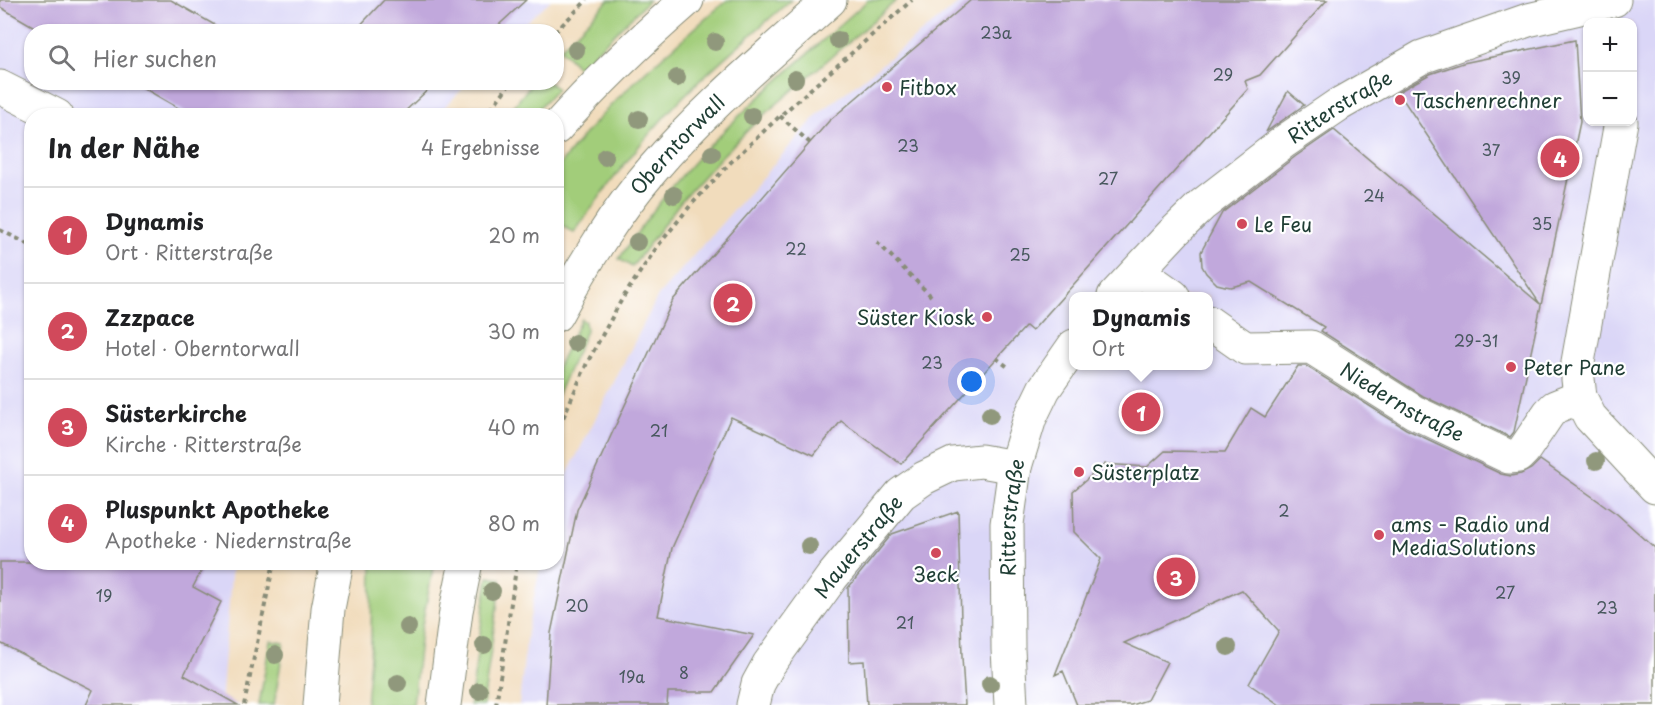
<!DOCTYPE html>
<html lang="de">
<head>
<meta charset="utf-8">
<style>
  :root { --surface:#fff; --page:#f6f6f6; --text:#202124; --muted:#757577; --line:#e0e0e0; --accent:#d1495b }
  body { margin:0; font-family:"Playpen Sans",sans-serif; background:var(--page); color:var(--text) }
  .controls { position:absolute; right:18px; top:18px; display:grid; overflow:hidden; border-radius:12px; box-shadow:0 2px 4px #0004 }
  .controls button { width:54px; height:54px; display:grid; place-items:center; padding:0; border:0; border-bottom:2px solid var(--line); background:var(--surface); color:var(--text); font:30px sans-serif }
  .you { position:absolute; left:972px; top:382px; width:21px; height:21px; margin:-15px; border:4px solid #fff; border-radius:50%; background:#1a73e8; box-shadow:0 0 0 9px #1a73e833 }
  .badge { display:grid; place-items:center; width:39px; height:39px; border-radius:50%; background:var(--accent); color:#fff; font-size:20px; font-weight:700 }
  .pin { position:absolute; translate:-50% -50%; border:3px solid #fff; box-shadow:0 2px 6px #0006 }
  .popup { position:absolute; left:1069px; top:292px; width:144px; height:78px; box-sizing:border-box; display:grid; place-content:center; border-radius:12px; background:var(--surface); filter:drop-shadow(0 2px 4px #0005); font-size:20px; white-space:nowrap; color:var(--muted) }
  .popup b { font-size:22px; color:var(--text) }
  .popup::after { content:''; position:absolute; left:50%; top:100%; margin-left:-12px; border:12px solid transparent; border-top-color:var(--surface) }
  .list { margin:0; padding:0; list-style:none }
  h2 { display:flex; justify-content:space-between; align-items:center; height:78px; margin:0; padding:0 24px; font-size:26px }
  h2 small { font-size:20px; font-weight:400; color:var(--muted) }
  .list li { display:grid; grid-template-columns:39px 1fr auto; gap:18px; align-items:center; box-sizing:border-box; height:96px; padding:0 24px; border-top:2px solid var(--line) }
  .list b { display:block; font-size:22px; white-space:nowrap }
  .list p { margin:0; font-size:20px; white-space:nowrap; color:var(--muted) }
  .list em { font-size:20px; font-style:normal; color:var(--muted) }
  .icon { flex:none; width:33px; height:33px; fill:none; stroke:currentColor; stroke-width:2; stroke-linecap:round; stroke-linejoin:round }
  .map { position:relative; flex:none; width:1655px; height:705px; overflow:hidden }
  .search { position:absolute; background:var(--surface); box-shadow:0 2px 4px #0004; left:24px; top:24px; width:540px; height:66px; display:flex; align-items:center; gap:15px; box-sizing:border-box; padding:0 21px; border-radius:24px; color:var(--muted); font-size:22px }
  .panel { position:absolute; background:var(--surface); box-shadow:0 2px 4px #0004; left:24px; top:108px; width:540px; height:462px; border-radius:24px }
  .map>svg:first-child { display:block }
  .built { fill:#dad6f7; fill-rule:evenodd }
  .green { fill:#a2cd7a; stroke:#608557; stroke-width:1.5 }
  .building { fill:#c1a8dc }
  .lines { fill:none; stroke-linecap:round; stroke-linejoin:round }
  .minor-casing { stroke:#888c78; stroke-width:35 }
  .path { stroke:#888c78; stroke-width:4; stroke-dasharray:4.5 4.5; stroke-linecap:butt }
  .minor { stroke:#fff; stroke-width:33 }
  .tree { fill:#90987b }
  .poi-dot { fill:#d1495b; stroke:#fff; stroke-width:2 }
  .labels { text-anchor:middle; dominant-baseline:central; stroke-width:4.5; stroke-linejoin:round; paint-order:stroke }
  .number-label { font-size:16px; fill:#48585e }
  .poi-label { font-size:20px; fill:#1f3d34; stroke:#fff; text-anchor:start }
  .street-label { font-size:20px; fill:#1f3d34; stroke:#fff }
</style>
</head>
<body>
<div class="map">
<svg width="1655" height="705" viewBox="0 0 1655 705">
  <rect width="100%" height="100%" fill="#fff"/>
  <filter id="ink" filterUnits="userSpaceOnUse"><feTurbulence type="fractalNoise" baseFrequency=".0167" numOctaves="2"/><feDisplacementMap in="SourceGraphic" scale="12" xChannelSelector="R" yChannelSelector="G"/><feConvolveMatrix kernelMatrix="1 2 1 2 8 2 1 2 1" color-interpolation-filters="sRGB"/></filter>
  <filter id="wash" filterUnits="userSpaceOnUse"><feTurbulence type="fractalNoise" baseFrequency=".008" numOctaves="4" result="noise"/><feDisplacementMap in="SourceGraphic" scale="24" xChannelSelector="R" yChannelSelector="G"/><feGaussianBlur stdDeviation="1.35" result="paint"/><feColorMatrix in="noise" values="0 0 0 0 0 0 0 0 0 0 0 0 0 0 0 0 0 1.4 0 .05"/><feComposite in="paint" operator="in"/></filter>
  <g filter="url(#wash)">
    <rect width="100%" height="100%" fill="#f1dcbc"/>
    <!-- built -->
    <path class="built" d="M0 0H551L516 31 32 32V82L468 83 437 115 32 116V562L232 563 221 705H0Z
      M963 0H1655V705H519L527 632 541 563 556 562 557 494 658 296 818 114ZM1588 22H1632V122H1588ZM1074 296H1208V366H1074Z"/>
    <!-- green -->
    <path class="green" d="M609 0H649L579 68 560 49Z
      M727 0H791C759 28 726 55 695 85 649 129 610 181 574 233L557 223V168L583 136 612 104 646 71Z
      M868 0H897L757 121 718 160 681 201 632 267 619 259C645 220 674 182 707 148 757 96 814 49 868 0Z
      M532 83H550L557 89 532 115H507Z
      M581 319 585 322 586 331 557 396V368Z
      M372 563H434L421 630 413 705H366L371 644Z
      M488 577 501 579 483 705H470Z
      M270 641 284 643 274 705H259Z"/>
    <g id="blocks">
      <!-- building -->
      <path class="building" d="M0 0H171L227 32H43L0 7Z
        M384 0H526L491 32H354Z
        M971 0H1327L1260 75 1245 81 1248 89 1032 331 1026 326 901 464 841 421 814 455 731 417 672 548 658 616 754 635 714 692H668L667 705H546L551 633 577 510 673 300 829 121Z
        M1575 40 1580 122 1514 432 1510 437 1423 396 1321 331 1324 327 1251 282 1231 287 1225 286 1217 284 1206 273 1202 266 1201 252 1222 213 1296 156 1334 130 1540 304 1398 92 1430 74 1463 63Z
        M133 82H436L400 116H192Z
        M1288 91 1304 105 1266 132Z
        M1298 366H1306L1406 429 1501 474 1511 476 1521 474 1531 469 1540 460 1617 514 1655 548V705H1280L1249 684 1279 631 1242 590 1124 643 1167 662 1147 700 1131 705H1077L1063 671 1055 675 1101 559 1074 532 1073 491 1105 464 1147 467 1165 451 1225 452 1251 408 1265 417Z
        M958 511 962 657 965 705H867L864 661 849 662 848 588 892 534Z
        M0 562H206L193 587 221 602 184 675 238 705H86L93 690 0 643Z"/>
    </g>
  </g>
  <g filter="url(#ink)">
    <use href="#blocks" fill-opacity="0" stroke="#888c78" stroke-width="1.5"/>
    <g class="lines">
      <!-- minor casing -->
      <g class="minor-casing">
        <g id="minor">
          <path d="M0 87 57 116"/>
          <path d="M1621 122 1578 362V379L1580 397 1590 417 1655 487"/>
          <path d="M556 128C597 82 641 40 687 0"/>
          <path d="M1156 284 1173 296"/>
          <path id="s1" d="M1114 296 1173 233 1202 205 1285 141 1338 105 1422 57 1528 20 1614 0"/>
          <path id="s2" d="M556 315C584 264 614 214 652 170 705 108 769 55 830 0"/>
          <path id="s3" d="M1208 322 1245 348 1311 347 1414 412 1509 457 1518 456 1524 450 1549 413 1555 407 1580 397"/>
          <path d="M320 705 328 609 337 562"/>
          <path d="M444 705 456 611 466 562"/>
          <path id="s4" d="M753 705 758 684 769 664 832 577 901 494 924 478 953 464 981 461 1015 467"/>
          <path id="s5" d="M1011 705 1008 649 1007 524 1015 467 1030 418 1044 389 1074 346"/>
        </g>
      </g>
      <!-- path -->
      <path class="path" d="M555 32 587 0
        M486 116 511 82
        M780 116 810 143
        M0 230 32 246
        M877 242 931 296
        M996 358 1008 367
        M556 434 587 363 622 299 657 247 690 206 731 162 780 116 912 0
        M244 705 274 562
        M496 705 517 562"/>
      <!-- minor -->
      <use href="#minor" class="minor"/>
    </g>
    <!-- trees -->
    <g class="tree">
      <circle cx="838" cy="40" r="9"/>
      <circle cx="715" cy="42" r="9"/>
      <circle cx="576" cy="50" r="9"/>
      <circle cx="677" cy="78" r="9"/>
      <circle cx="795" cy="79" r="9"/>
      <circle cx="752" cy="116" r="9"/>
      <circle cx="639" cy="119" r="9"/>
      <circle cx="712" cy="154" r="9"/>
      <circle cx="605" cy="157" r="9"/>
      <circle cx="674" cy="195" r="9"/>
      <circle cx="637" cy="242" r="9"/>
      <circle cx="575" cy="343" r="9"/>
      <circle cx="990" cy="415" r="9"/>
      <circle cx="1596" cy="461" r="9"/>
      <circle cx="809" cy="546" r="9"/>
      <circle cx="492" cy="591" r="9"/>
      <circle cx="408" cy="627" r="9"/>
      <circle cx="484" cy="645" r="9"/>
      <circle cx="1228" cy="647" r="9"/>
      <circle cx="275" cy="655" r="9"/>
      <circle cx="398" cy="683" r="9"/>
      <circle cx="990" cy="684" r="9"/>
      <circle cx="479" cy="691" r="9"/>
    </g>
  </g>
  <!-- markers -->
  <g class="poi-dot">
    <circle cx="887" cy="87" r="6"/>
    <circle cx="1400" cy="100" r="6"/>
    <circle cx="1242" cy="224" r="6"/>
    <circle cx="987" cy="317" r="6"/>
    <circle cx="1511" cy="367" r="6"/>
    <circle cx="1079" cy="472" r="6"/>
    <circle cx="1379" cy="535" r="6"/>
    <circle cx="936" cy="553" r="6"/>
  </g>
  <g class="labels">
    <!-- number labels -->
    <g class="number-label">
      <text x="996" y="32">23a</text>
      <text x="1223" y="74">29</text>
      <text x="1511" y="77">39</text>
      <text x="908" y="145">23</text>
      <text x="1491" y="149">37</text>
      <text x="1108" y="178">27</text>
      <text x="1374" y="195">24</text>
      <text x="1542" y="223">35</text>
      <text x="796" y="248">22</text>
      <text x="1020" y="254">25</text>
      <text x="1476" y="340">29-31</text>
      <text x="932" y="362">23</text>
      <text x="659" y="430">21</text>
      <text x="1284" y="510">2</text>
      <text x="1505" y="592">27</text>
      <text x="104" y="595">19</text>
      <text x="577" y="605">20</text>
      <text x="1607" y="607">23</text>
      <text x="905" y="622">21</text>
      <text x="684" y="672">8</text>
      <text x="632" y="676">19a</text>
    </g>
    <!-- poi labels -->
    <g class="poi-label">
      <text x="899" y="87">Fitbox</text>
      <text x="1412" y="100">Taschenrechner</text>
      <text x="1254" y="224">Le Feu</text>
      <text x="975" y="317" text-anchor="end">Süster Kiosk</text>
      <text x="1523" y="367">Peter Pane</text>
      <text x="1091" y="472">Süsterplatz</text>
      <text x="1391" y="524">ams - Radio und<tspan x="1391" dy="23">MediaSolutions</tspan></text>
      <text x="936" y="574" text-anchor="middle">3eck</text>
    </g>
    <!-- street labels -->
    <g class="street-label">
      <text stroke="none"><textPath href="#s1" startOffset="296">Ritterstraße</textPath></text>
      <text stroke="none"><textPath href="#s2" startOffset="210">Oberntorwall</textPath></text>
      <text stroke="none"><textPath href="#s3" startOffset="218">Niedernstraße</textPath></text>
      <text stroke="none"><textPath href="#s5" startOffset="188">Ritterstraße</textPath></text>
      <text stroke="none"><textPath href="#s4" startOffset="192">Mauerstraße</textPath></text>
    </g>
  </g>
</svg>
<div class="controls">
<button>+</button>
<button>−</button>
</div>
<div class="you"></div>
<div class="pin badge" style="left:1141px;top:412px">1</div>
<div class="popup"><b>Dynamis</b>Ort</div>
<div class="pin badge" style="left:733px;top:303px">2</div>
<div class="pin badge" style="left:1176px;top:577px">3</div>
<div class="pin badge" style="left:1560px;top:158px">4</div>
<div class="search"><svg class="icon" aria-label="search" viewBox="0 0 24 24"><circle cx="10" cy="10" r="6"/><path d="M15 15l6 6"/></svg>Hier suchen</div>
<section class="panel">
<h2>In der Nähe<small>4 Ergebnisse</small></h2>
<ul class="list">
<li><span class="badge">1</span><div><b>Dynamis</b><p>Ort · Ritterstraße</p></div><em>20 m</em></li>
<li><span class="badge">2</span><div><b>Zzzpace</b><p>Hotel · Oberntorwall</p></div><em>30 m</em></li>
<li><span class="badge">3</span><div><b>Süsterkirche</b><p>Kirche · Ritterstraße</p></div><em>40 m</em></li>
<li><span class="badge">4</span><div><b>Pluspunkt Apotheke</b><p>Apotheke · Niedernstraße</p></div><em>80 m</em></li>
</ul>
</section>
</div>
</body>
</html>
